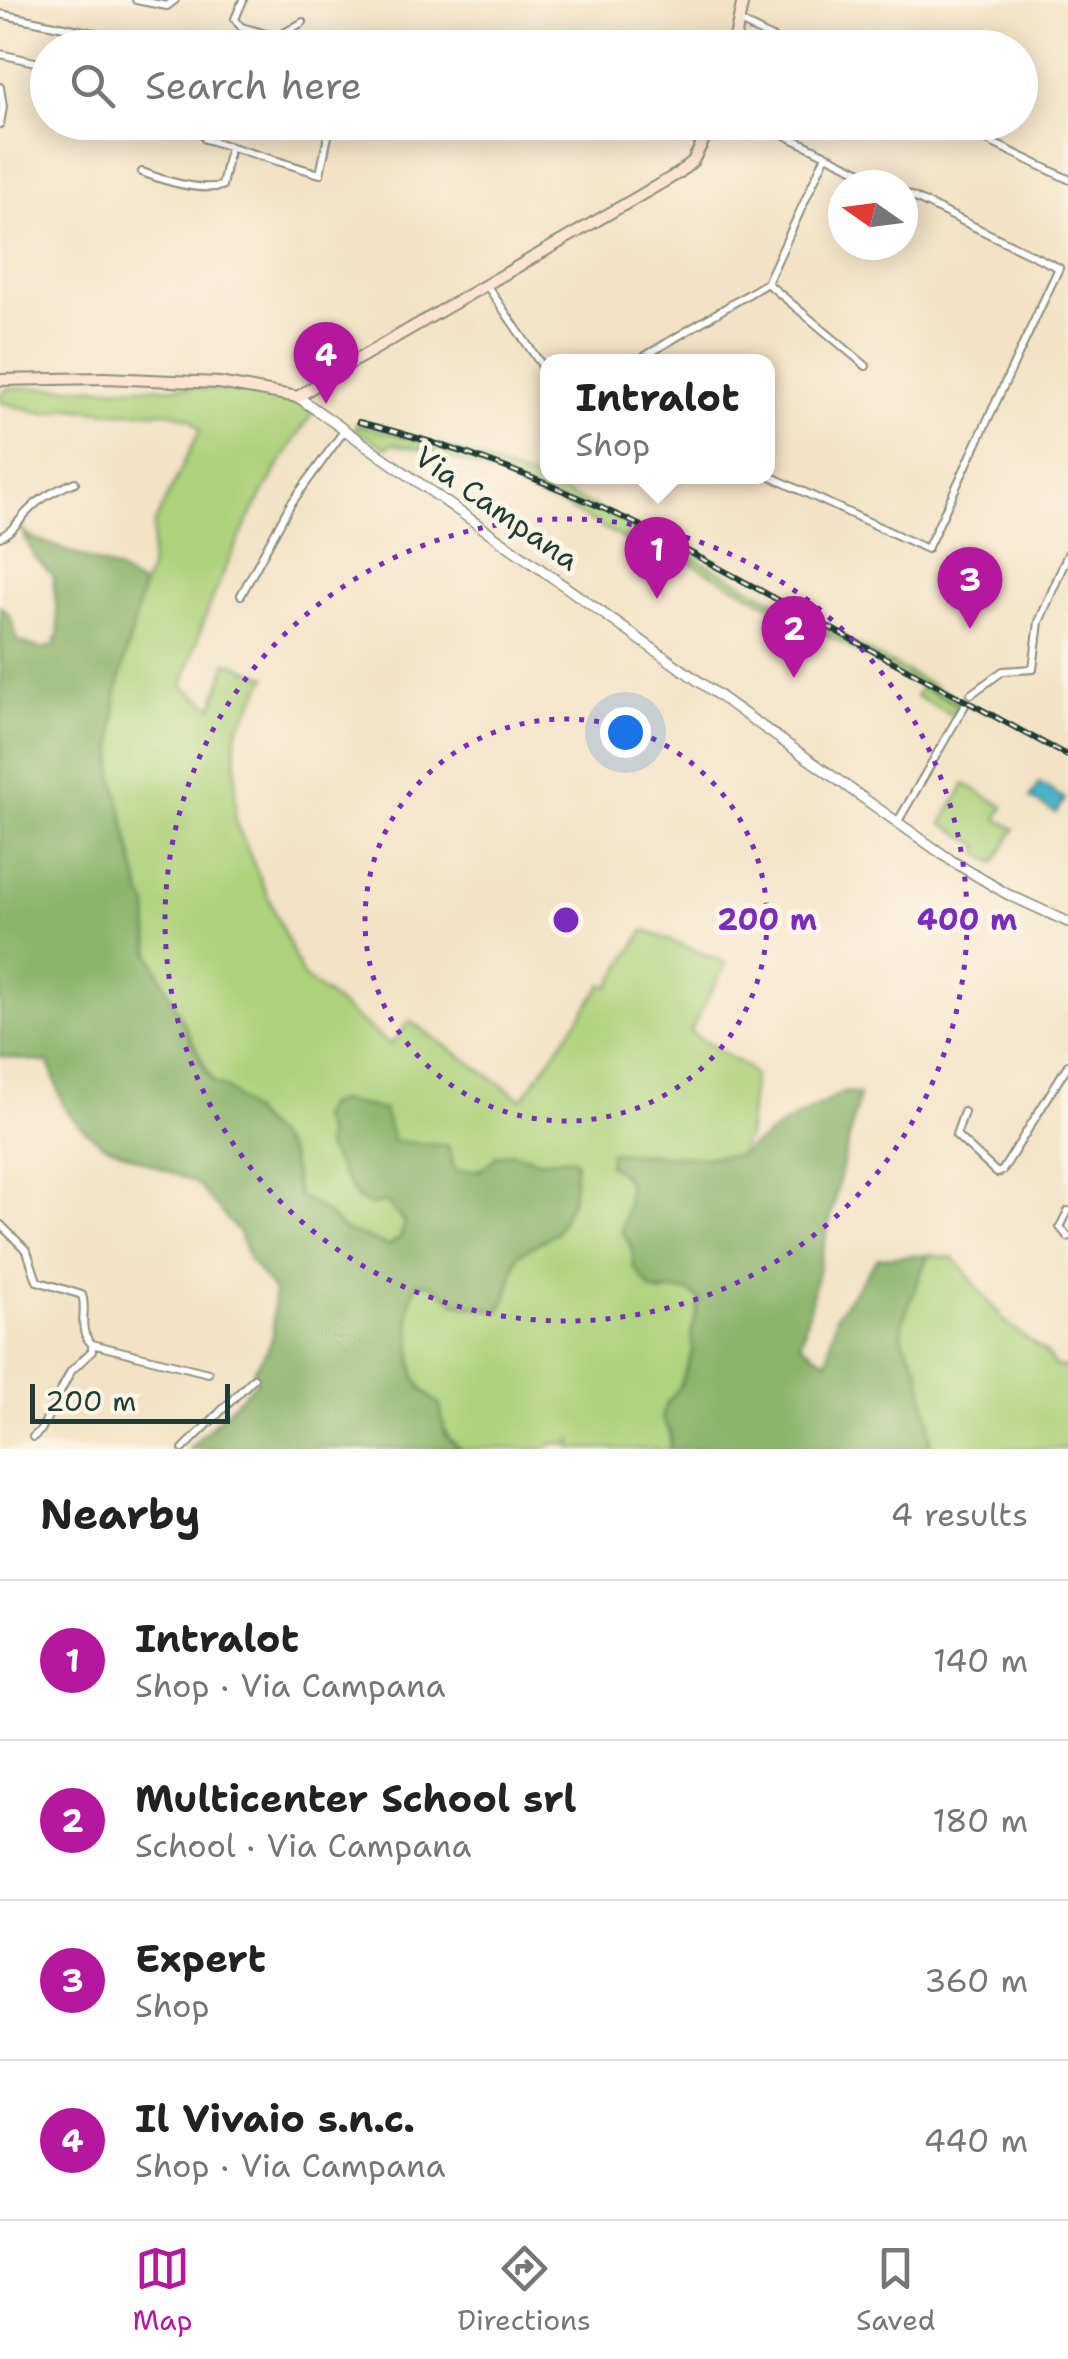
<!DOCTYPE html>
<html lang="en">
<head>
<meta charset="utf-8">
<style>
  :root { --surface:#fff; --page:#f6f6f6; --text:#222; --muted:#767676; --line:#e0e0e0; --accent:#b5179e }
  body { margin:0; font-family:"Shantell Sans",sans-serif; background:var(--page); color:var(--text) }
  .compass { position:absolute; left:828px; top:170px; width:90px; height:90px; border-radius:50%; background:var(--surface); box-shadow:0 5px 25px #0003; rotate:284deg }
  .scale { position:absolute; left:30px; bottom:25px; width:200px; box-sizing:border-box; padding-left:10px; border:5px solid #1f3d34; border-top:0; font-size:28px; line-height:35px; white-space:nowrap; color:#1f3d34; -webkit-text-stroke:8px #fcf5e5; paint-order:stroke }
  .you { position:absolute; left:625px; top:732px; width:35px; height:35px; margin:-25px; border:8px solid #fff; border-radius:50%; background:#1a73e8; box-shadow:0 0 0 15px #1a73e833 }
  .badge { display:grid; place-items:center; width:65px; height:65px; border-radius:50%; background:var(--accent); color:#fff; font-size:32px; font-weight:700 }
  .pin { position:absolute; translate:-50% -82px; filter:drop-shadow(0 2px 5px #0008) }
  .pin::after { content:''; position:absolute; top:52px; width:35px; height:30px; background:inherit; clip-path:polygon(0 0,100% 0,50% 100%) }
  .popup { position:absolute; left:540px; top:354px; width:235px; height:130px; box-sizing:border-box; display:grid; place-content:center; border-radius:20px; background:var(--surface); filter:drop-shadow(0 2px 8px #0005); font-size:32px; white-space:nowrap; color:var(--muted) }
  .popup b { font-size:38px; color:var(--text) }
  .popup::after { content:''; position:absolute; left:50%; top:100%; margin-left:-20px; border:20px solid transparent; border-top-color:var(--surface) }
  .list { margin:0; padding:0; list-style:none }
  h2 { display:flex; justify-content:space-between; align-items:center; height:130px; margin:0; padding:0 40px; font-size:42px }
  h2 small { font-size:32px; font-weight:400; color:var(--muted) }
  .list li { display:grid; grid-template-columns:65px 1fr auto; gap:30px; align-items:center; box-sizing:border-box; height:160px; padding:0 40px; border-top:2px solid var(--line) }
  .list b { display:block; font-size:38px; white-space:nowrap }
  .list p { margin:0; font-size:32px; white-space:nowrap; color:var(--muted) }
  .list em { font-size:32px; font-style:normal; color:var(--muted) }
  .icon { flex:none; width:55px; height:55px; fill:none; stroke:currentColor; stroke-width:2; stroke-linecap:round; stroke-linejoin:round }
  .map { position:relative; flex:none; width:1068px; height:1449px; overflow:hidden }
  .search { position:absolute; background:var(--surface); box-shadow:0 5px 25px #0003; left:30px; right:30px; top:30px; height:110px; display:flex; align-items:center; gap:25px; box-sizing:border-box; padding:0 35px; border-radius:55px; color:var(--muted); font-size:38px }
  .sheet { height:770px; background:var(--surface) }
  nav { display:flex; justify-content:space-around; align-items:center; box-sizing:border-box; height:140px; border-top:2px solid var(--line); background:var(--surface); font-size:28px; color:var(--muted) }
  nav a { display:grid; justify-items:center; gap:5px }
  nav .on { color:var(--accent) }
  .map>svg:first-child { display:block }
  .green { fill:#add27b; stroke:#668858; stroke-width:2.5 }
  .forest { fill:#8ab46b; stroke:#547850; stroke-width:2.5 }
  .water { fill:#48b2c7; stroke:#34787e; stroke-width:2.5 }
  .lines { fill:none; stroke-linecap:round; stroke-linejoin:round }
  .minor-casing { stroke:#89907c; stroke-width:10 }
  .tertiary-casing { stroke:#89907c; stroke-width:12 }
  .secondary-casing { stroke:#89907c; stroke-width:14 }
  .minor { stroke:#fff; stroke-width:6 }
  .tertiary { stroke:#fff; stroke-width:9 }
  .secondary { stroke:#fde4d1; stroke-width:10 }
  .rail-casing { stroke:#1f3d34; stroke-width:6 }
  .rail { stroke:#fcf5e5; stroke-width:2.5; stroke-dasharray:8; stroke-linecap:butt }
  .ring { fill:none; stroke:#7b2cbf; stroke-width:5; stroke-dasharray:5 10 }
  .labels { text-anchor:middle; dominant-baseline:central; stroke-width:10; stroke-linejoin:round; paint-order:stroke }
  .street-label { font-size:30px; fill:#1f3d34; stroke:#fcf5e5 }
  .centre { fill:#7b2cbf; stroke:#fcf5e5; stroke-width:5 }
  .ring-label { font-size:30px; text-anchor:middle; font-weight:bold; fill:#7b2cbf; stroke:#fcf5e5; stroke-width:10; stroke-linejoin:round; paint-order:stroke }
</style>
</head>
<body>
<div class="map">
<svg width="1068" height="1449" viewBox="0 0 1068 1449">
  <rect width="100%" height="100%" fill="#fcf5e5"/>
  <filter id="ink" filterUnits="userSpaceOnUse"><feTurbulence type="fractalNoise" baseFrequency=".01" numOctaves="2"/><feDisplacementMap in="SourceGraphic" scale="20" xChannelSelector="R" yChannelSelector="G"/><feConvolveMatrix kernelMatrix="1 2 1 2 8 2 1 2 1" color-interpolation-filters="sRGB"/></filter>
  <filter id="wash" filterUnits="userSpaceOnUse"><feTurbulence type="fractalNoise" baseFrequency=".0048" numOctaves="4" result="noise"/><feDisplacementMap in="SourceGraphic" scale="40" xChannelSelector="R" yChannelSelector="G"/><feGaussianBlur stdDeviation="2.25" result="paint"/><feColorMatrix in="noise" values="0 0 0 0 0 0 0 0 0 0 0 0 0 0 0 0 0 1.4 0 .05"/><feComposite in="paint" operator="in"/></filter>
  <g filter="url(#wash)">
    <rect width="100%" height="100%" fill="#f3e2c5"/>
    <!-- green -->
    <path class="green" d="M195 387C235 391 280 389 313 412 256 496 210 588 183 686L213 707 227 662 267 677 236 732 235 821 303 976 390 1045 410 1021 522 1099 603 984 609 987 644 930 726 963 690 1032 749 1069 754 1075 747 1136 739 1155 609 1165C641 1180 624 1207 622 1232 639 1253 632 1279 660 1293 674 1289 690 1287 700 1300L691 1335 693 1350 680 1387 666 1404 671 1449H571L573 1440 566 1445 558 1442 544 1449H460C444 1437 442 1424 440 1405 410 1383 413 1370 411 1336 409 1308 406 1311 416 1283L432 1284 456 1303 484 1309 513 1269 518 1255 557 1232 572 1198 576 1162C561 1155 556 1162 541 1160 527 1159 512 1156 497 1156L486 1168 456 1173 447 1146 392 1141 370 1106H355L341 1101 320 1119 326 1133V1148L358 1199 371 1205 386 1202 405 1224 400 1238 388 1246 344 1230 323 1210 298 1196 290 1157 227 1088 214 1083 154 964C145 940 154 916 141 893L113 773 116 695 143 586 150 570 154 525 200 430 191 419 170 412H113L68 408 47 414 0 402V395L8 388Z
      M356 424 458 451 554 488 669 544 963 702 961 706 674 554 668 563 654 549 643 550 558 503 509 483 507 477 425 450 393 444 386 448 355 429Z
      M921 687 957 706 952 715 916 696Z
      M965 784 1004 807 997 819 1015 829 995 863 978 853 981 846 942 823Z
      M928 1255 954 1258 1006 1323 1046 1353 1055 1366 1068 1368V1449H929L931 1442 919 1369 903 1340 902 1323Z"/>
    <!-- forest -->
    <path class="forest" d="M21 526 28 536 117 570 143 586 116 695 113 773 141 893 148 906 149 951 205 1070 214 1083 227 1088 283 1145 290 1157 298 1196 323 1210 344 1230 388 1246 400 1238 405 1224 386 1202 371 1205 358 1199 326 1148V1133L320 1119 326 1105 340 1101 384 1110 393 1141 448 1146 456 1173 462 1170 480 1171 497 1156 512 1152 541 1161 571 1157 576 1162 572 1198 556 1232 518 1255 506 1299 499 1311 456 1303 431 1284 416 1283C406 1311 409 1308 411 1336 413 1370 410 1384 440 1405L445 1434 460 1449H189L257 1381 253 1371 268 1349 273 1335 274 1291 250 1261 239 1233 196 1183 102 1144 79 1125 64 1107 49 1063 0 1056V606L10 616 18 641 41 649 54 646 59 632 53 576 33 555Z
      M844 1092 859 1095 801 1344 827 1361 836 1316 878 1258 928 1255 902 1323 903 1340 919 1369 930 1425 929 1449H671L670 1431 662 1419 666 1404 680 1386 693 1350 691 1335 700 1300 688 1291H652L634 1267 631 1244 622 1232C624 1207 642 1179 609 1166L610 1152 702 1157 739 1155 786 1123Z"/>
    <!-- water -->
    <path class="water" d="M1039 783 1065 799 1056 813 1030 798Z"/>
  </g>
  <g filter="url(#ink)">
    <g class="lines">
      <!-- minor casing -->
      <g class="minor-casing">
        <path id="minor" d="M136 0 167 6 175 0
          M243 0 235 19 241 27 277 37 303 22
          M0 14 169 48
          M740 22 792 48
          M0 54 48 65
          M0 87 3 107 0 124
          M130 122 151 128
          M207 122 205 139 320 174 331 122
          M758 122 888 185
          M949 122 1068 179
          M826 155 767 283 866 366
          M142 172C165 181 197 191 222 186L230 147
          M487 286 547 373
          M635 362 767 283
          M767 475 927 549 1059 268 903 192
          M0 537C14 531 20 518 31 508 43 496 59 489 75 482
          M241 595 290 505 344 431
          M971 694 1003 671 1033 669 1039 622 1068 554
          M897 823 965 705
          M964 1112 956 1135 997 1173 1002 1171 1068 1065
          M1068 1211 1060 1227 1068 1237
          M0 1224 27 1251 37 1281 82 1295C88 1313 76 1329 92 1344L208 1373
          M33 1437 41 1430 71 1371 92 1351V1344
          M183 1449 254 1378"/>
      </g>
      <!-- tertiary casing -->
      <g class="tertiary-casing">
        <path id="tertiary" d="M298 397 952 861 1007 894 1068 922"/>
      </g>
      <!-- secondary casing -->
      <g class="secondary-casing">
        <path id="secondary" d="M733 48 743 0
          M0 380 105 378 219 383 298 397 332 374 679 173 693 161 713 122"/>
      </g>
      <!-- minor -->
      <use href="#minor" class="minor"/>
      <!-- tertiary -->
      <use href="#tertiary" class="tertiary"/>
      <!-- secondary -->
      <use href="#secondary" class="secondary"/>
      <!-- rail casing -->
      <g class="rail-casing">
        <path id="rail" d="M359 422C460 447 544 480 639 525L1068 756"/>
      </g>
      <!-- rail -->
      <use href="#rail" class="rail"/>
    </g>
  </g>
  <!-- distance rings -->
  <g class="ring">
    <circle cx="566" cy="920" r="201"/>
    <circle cx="566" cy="920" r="401"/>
  </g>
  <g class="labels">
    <!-- street labels -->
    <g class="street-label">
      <text transform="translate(497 508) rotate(35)">Via Campana</text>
    </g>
  </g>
  <circle cx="566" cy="920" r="15" class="centre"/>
  <g class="ring-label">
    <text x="767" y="930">200 m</text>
    <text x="967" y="930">400 m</text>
  </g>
</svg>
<svg class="compass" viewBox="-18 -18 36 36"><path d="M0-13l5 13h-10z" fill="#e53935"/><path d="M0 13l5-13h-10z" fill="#767676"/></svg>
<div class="scale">200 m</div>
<div class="you"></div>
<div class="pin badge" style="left:657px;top:599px">1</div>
<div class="popup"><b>Intralot</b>Shop</div>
<div class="pin badge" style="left:794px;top:678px">2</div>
<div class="pin badge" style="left:970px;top:629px">3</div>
<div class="pin badge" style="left:326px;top:404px">4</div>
<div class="search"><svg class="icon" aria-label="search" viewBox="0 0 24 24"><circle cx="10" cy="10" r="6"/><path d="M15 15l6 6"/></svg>Search here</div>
</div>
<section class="sheet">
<h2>Nearby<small>4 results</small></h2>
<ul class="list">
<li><span class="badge">1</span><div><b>Intralot</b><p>Shop · Via Campana</p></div><em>140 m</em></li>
<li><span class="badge">2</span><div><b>Multicenter School srl</b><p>School · Via Campana</p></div><em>180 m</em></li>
<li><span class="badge">3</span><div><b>Expert</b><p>Shop</p></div><em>360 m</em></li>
<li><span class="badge">4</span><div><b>Il Vivaio s.n.c.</b><p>Shop · Via Campana</p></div><em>440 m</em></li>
</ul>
</section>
<nav>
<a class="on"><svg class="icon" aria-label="map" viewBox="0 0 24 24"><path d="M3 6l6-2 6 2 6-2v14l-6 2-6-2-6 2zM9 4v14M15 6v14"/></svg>Map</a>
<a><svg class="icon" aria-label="directions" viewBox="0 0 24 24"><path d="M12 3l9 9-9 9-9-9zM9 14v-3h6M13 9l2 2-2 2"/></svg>Directions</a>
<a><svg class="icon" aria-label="saved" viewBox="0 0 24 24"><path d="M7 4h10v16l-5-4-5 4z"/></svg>Saved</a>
</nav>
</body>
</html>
